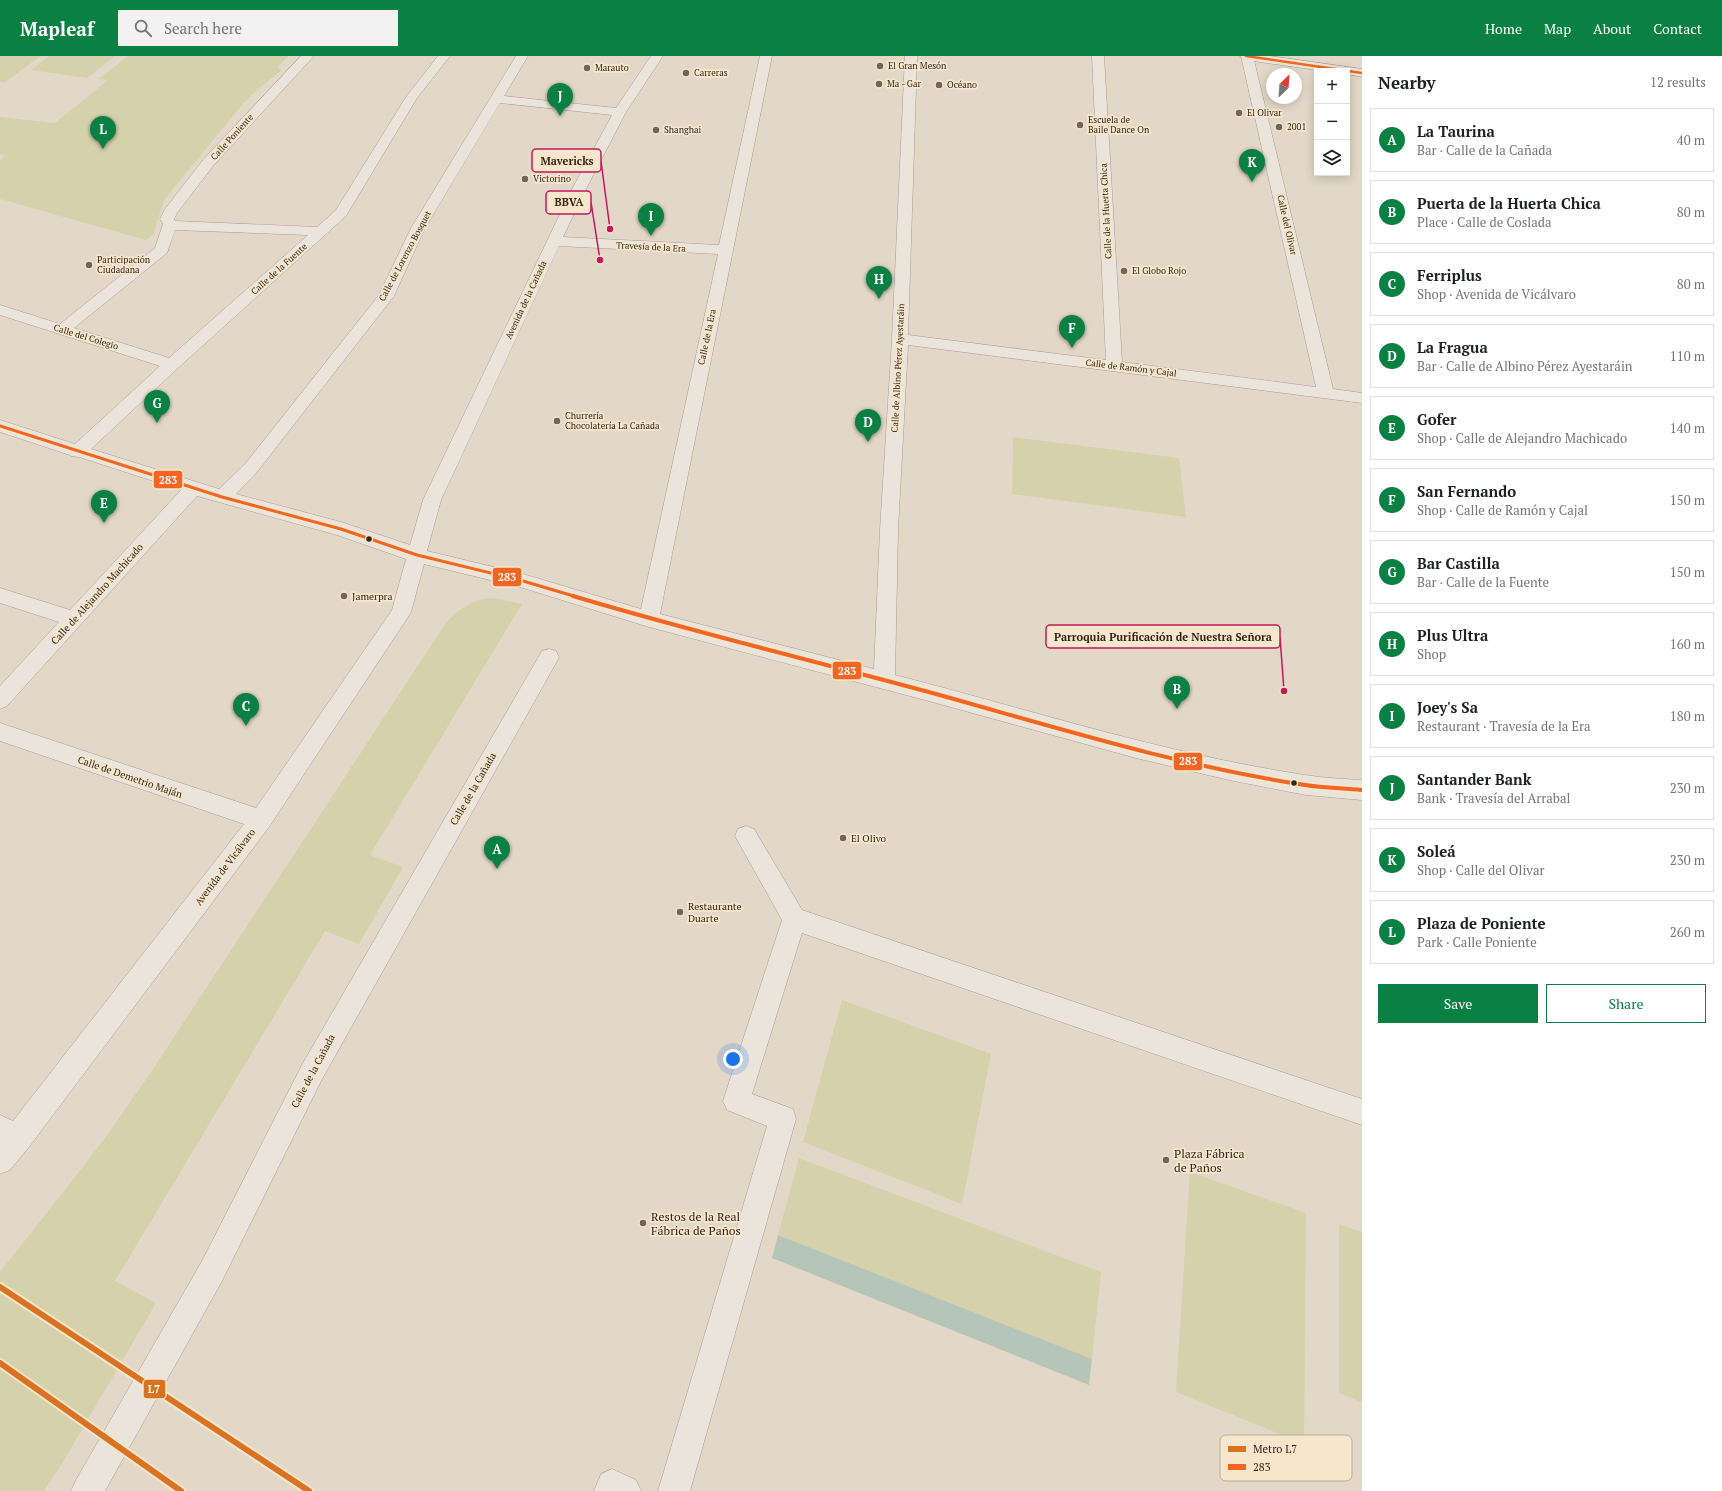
<!DOCTYPE html>
<html lang="en">
<head>
<meta charset="utf-8">
<style>
  :root { --surface:#fff; --page:#f2f2f2; --text:#202124; --muted:#757577; --line:#e0e0e0; --accent:#0b8043 }
  body { margin:0; font-family:"PT Serif",serif; background:var(--page); color:var(--text) }
  .controls { position:absolute; right:12px; top:12px; display:grid; overflow:hidden; border-radius:0px; box-shadow:0 2px 10px #0003 }
  .controls button { width:36px; height:36px; display:grid; place-items:center; padding:0; border:0; border-bottom:1px solid var(--line); background:var(--surface); color:var(--text); font:20px sans-serif }
  .compass { position:absolute; left:1266px; top:12px; width:36px; height:36px; border-radius:50%; background:var(--surface); box-shadow:0 2px 10px #0003; rotate:25deg }
  .you { position:absolute; left:733px; top:1003px; width:14px; height:14px; margin:-10px; border:3px solid #fff; border-radius:50%; background:#1a73e8; box-shadow:0 0 0 6px #1a73e833 }
  .badge { display:grid; place-items:center; width:26px; height:26px; border-radius:50%; background:var(--accent); color:#fff; font-size:13px; font-weight:700 }
  .pin { position:absolute; translate:-50% -33px; filter:drop-shadow(0 1px 2px #0008) }
  .pin::after { content:''; position:absolute; top:21px; width:14px; height:12px; background:inherit; clip-path:polygon(0 0,100% 0,50% 100%) }
  .list { margin:0; padding:0; list-style:none }
  h2 { display:flex; justify-content:space-between; align-items:center; height:52px; margin:0; padding:0 16px; font-size:17px }
  h2 small { font-size:13px; font-weight:400; color:var(--muted) }
  .list li { display:grid; grid-template-columns:26px 1fr auto; gap:12px; align-items:center; box-sizing:border-box; height:64px; margin:0 8px 8px; padding:0 8px; border:1px solid var(--line); border-radius:0px }
  .list b { display:block; font-size:15px; white-space:nowrap }
  .list p { margin:0; font-size:13px; white-space:nowrap; color:var(--muted) }
  .list em { font-size:13px; font-style:normal; color:var(--muted) }
  .actions { display:flex; gap:8px; padding:12px 16px }
  .actions a { flex:1; padding:9px 0; border:1px solid var(--accent); border-radius:0px; text-align:center; font-size:14px; color:var(--accent) }
  .actions .main { background:var(--accent); color:#fff }
  .icon { flex:none; width:22px; height:22px; fill:none; stroke:currentColor; stroke-width:2; stroke-linecap:round; stroke-linejoin:round }
  .map { position:relative; flex:none; width:1362px; height:1435px; overflow:hidden }
  header { display:flex; align-items:center; gap:24px; box-sizing:border-box; height:56px; padding:0 20px; background:var(--accent); color:#fff }
  header strong { font-size:19px }
  nav { display:flex; gap:22px; margin-inline-start:auto; font-size:14px }
  .search { width:280px; height:36px; background:var(--page); display:flex; align-items:center; gap:10px; box-sizing:border-box; padding:0 14px; border-radius:0px; color:var(--muted); font-size:15px }
  main { display:flex }
  aside { flex:1; background:var(--surface) }
  .map>svg:first-child { display:block }
  .green { fill:#d5d1aa }
  .water { fill:#b5c6b9 }
  .lines { fill:none; stroke-linecap:round; stroke-linejoin:round }
  .street-casing { stroke:#a79d92; stroke-width:1 }
  .secondary-casing { stroke:#978d82; stroke-width:1 }
  .street { fill:#ebe4da; fill-rule:evenodd }
  .secondary { fill:#ebe4da; fill-rule:evenodd }
  .bus-1-far2-casing { stroke:#f5e6cc; stroke-width:4.5 }
  .bus-1-far1-casing { stroke:#f5e6cc; stroke-width:5.5 }
  .bus-1-casing { stroke:#f5e6cc; stroke-width:7 }
  .bus-1-far2 { stroke:#f26522; stroke-width:2.5 }
  .bus-1-far1 { stroke:#f26522; stroke-width:3 }
  .bus-1 { stroke:#f26522; stroke-width:4 }
  .metro-1-casing { stroke:#f5e6cc; stroke-width:10 }
  .metro-1 { stroke:#da7223; stroke-width:6 }
  .poi-dot { fill:#716458; stroke:#f5e6cc; stroke-width:1.5 }
  .bus-dot { fill:#34251b; stroke:#f5e6cc; stroke-width:1.5 }
  .labels { text-anchor:middle; dominant-baseline:central; stroke-width:3.5; stroke-linejoin:round; paint-order:stroke }
  .far-poi-label { font-size:9px; fill:#34251b; stroke:#f5e6cc; text-anchor:start }
  .far-street-label { font-size:9px; fill:#34251b; stroke:#f5e6cc }
  .street-label { font-size:10px; fill:#34251b; stroke:#f5e6cc }
  .poi-label { font-size:10px; fill:#34251b; stroke:#f5e6cc; text-anchor:start }
  .near-poi-label { font-size:12px; fill:#34251b; stroke:#f5e6cc; text-anchor:start }
  .key { fill:#f5e6cc; stroke:#bbac97; stroke-width:1 }
  .key-label { font-size:11px; fill:#34251b }
  .leader { fill:none; stroke:#c2185b; stroke-width:1.5 }
  .callout-dot { fill:#c2185b; stroke:#f5e6cc; stroke-width:1.5 }
  .callout { fill:#f5e6cc; stroke:#c2185b; stroke-width:1.5 }
  .callout-label { font-size:11px; text-anchor:middle; font-weight:bold; fill:#34251b }
  .line-badge { stroke:#f5e6cc; stroke-width:1.5 }
  .badge-label { font-size:11px; text-anchor:middle; font-weight:bold; fill:#fff }
</style>
</head>
<body>
<header>
<strong>Mapleaf</strong>
<div class="search"><svg class="icon" aria-label="search" viewBox="0 0 24 24"><circle cx="10" cy="10" r="6"/><path d="M15 15l6 6"/></svg>Search here</div>
<nav><a>Home</a><a>Map</a><a>About</a><a>Contact</a></nav>
</header>
<main>
<div class="map">
<svg width="1362" height="1435" viewBox="0 0 1362 1435">
  <rect width="100%" height="100%" fill="#e3d8c8"/>
  <!-- green -->
  <path class="green" d="M0 0H41L5 26H0Z
    M49 0H115L87 22 31 14Z
    M128 0H288L277 12 282 14 259 32 241 50 164 144 153 179 146 184 0 143V104L5 99 0 98V61L55 67 108 24 99 23Z
    M1013 381 1179 402 1186 461 1012 438Z
    M487 542 499 543 522 548 370 799 403 811 359 888 325 875 115 1225 156 1247 60 1411 44 1435H0V1216L68 1130 108 1078 153 1013 446 567C456 555 471 545 487 542Z
    M842 944 991 998 962 1148 803 1086Z
    M799 1102 1101 1216 1092 1303 778 1179Z
    M1190 1116 1306 1157 1304 1388 1176 1336Z
    M1339 1168 1362 1176V1346L1339 1337Z"/>
  <!-- water -->
  <path class="water" d="M778 1179 1092 1303 1089 1329 772 1202Z"/>
  <g class="lines">
    <!-- street casing -->
    <g class="street-casing">
      <path id="street" d="M301 0H314L213 110 177 157 174 163 175 165 317 171 336 154 406 41 438 0H450L417 42 346 160 178 312 91 393 219 433 245 408 379 239 411 172 516 0H528L504 40 616 52 651 0H663L626 56 585 135 563 181 719 189 760 0H772L660 558 874 613 880 474 892 283 905 0H917L908 279 1106 304 1092 0H1104L1122 306 1316 331 1241 0H1253L1333 333 1362 337V347L908 289 898 474 895 619C1031 654 1166 698 1305 719 1324 722 1343 723 1362 724V744L1306 739 1229 724 1136 702 925 644 649 571 523 532 424 508 411 556 408 561 269 771 29 1091 10 1114 0 1118V1059L13 1065 244 768 0 685V667L256 752 392 554 406 503 337 479 197 440 7 650 0 653V630L59 566 0 547V532L70 554 181 434 79 401 71 400 70 399 0 376V364L75 388 160 310 0 259V249L60 268 155 192 163 168 160 163 165 153 203 104ZM500 47 612 59 571 135 423 444 410 489 341 466 236 438 257 416 394 240 425 172ZM175 174 308 179 169 302 74 272 167 197ZM559 190 718 198 641 553 523 518 427 495 441 444Z
        M549 593 556 595 559 601 556 607 321 1025 222 1225 105 1435H71L76 1424 202 1205 303 1007 542 595Z
        M746 770 754 773 802 854 1362 1043V1069L802 877 752 1038 793 1053 796 1063 690 1435H658L767 1070 727 1054 723 1045 782 864 735 780 738 773Z
        M612 1413 636 1424 641 1435H594L601 1418Z"/>
    </g>
    <!-- secondary casing -->
    <g class="secondary-casing">
      <path id="secondary" d="M1240 0H1270L1362 13V21L1347 18V15H1324L1246 4 1242 2Z"/>
    </g>
    <!-- street -->
    <use href="#street" class="street"/>
    <!-- secondary -->
    <use href="#secondary" class="secondary"/>
    <!-- bus-1-far2 casing -->
    <g class="bus-1-far2-casing">
      <path id="bus-1-far2" d="M1246 0 1362 17"/>
    </g>
    <!-- bus-1-far1 casing -->
    <g class="bus-1-far1-casing">
      <path id="bus-1-far1" d="M0 370 222 441 341 473 417 499 523 525 577 541"/>
    </g>
    <!-- bus-1 casing -->
    <g class="bus-1-casing">
      <path id="bus-1" d="M573 540C693 576 815 605 936 638 1058 672 1180 710 1305 729 1324 732 1343 732 1362 734"/>
    </g>
    <!-- bus-1-far2 -->
    <use href="#bus-1-far2" class="bus-1-far2"/>
    <!-- bus-1-far1 -->
    <use href="#bus-1-far1" class="bus-1-far1"/>
    <!-- bus-1 -->
    <use href="#bus-1" class="bus-1"/>
    <!-- metro-1 casing -->
    <g class="metro-1-casing">
      <path id="metro-1" d="M0 1231 309 1435
        M0 1307 181 1435"/>
    </g>
    <!-- metro-1 -->
    <use href="#metro-1" class="metro-1"/>
  </g>
  <!-- markers -->
  <g class="poi-dot">
    <circle cx="880" cy="10" r="4"/>
    <circle cx="587" cy="12" r="4"/>
    <circle cx="686" cy="17" r="4"/>
    <circle cx="879" cy="28" r="4"/>
    <circle cx="939" cy="29" r="4"/>
    <circle cx="1239" cy="57" r="4"/>
    <circle cx="1080" cy="69" r="4"/>
    <circle cx="1279" cy="71" r="4"/>
    <circle cx="656" cy="74" r="4"/>
    <circle cx="525" cy="123" r="4"/>
    <circle cx="89" cy="209" r="4"/>
    <circle cx="1124" cy="215" r="4"/>
    <circle cx="557" cy="365" r="4"/>
    <circle cx="344" cy="540" r="4"/>
    <circle cx="843" cy="782" r="4"/>
    <circle cx="680" cy="856" r="4"/>
    <circle cx="1166" cy="1104" r="4"/>
    <circle cx="643" cy="1167" r="4"/>
  </g>
  <g class="bus-dot">
    <circle cx="369" cy="483" r="3.5"/>
    <circle cx="1294" cy="727" r="3.5"/>
  </g>
  <g class="labels">
    <!-- far-poi labels -->
    <g class="far-poi-label">
      <text x="888" y="10">El Gran Mesón</text>
      <text x="595" y="12">Marauto</text>
      <text x="694" y="17">Carreras</text>
      <text x="887" y="28">Ma - Gar</text>
      <text x="947" y="29">Océano</text>
      <text x="1247" y="57">El Olivar</text>
      <text x="1088" y="64">Escuela de<tspan x="1088" dy="10">Baile Dance On</tspan></text>
      <text x="1287" y="71">2001</text>
      <text x="664" y="74">Shanghai</text>
      <text x="533" y="123">Victorino</text>
      <text x="97" y="204">Participación<tspan x="97" dy="10">Ciudadana</tspan></text>
      <text x="1132" y="215">El Globo Rojo</text>
      <text x="565" y="360">Churrería<tspan x="565" dy="10">Chocolatería La Cañada</tspan></text>
    </g>
    <!-- far-street labels -->
    <g class="far-street-label">
      <text transform="translate(232 81) rotate(-48)">Calle Poniente</text>
      <text transform="translate(1106 155) rotate(-93)">Calle de la Huerta Chica</text>
      <text transform="translate(1287 169) rotate(77)">Calle del Olivar</text>
      <text transform="translate(651 191) rotate(3)">Travesía de la Era</text>
      <text transform="translate(405 200) rotate(-62)">Calle de Lorenzo Bosquet</text>
      <text transform="translate(279 213) rotate(-42)">Calle de la Fuente</text>
      <text transform="translate(526 244) rotate(-65)">Avenida de la Cañada</text>
      <text transform="translate(86 281) rotate(17)">Calle del Colegio</text>
      <text transform="translate(707 281) rotate(-78)">Calle de la Era</text>
      <text transform="translate(898 312) rotate(-87)">Calle de Albino Pérez Ayestaráin</text>
      <text transform="translate(1131 312) rotate(7)">Calle de Ramón y Cajal</text>
    </g>
    <!-- street labels -->
    <g class="street-label">
      <text transform="translate(97 538) rotate(-48)">Calle de Alejandro Machicado</text>
      <text transform="translate(130 721) rotate(19)">Calle de Demetrio Maján</text>
      <text transform="translate(473 733) rotate(-60)">Calle de la Cañada</text>
      <text transform="translate(225 811) rotate(-53)">Avenida de Vicálvaro</text>
      <text transform="translate(313 1015) rotate(-62)">Calle de la Cañada</text>
    </g>
    <!-- poi labels -->
    <g class="poi-label">
      <text x="352" y="540">Jamerpra</text>
      <text x="851" y="782">El Olivo</text>
      <text x="688" y="850">Restaurante<tspan x="688" dy="12">Duarte</tspan></text>
    </g>
    <!-- near-poi labels -->
    <g class="near-poi-label">
      <text x="1174" y="1097">Plaza Fábrica<tspan x="1174" dy="14">de Paños</tspan></text>
      <text x="651" y="1160">Restos de la Real<tspan x="651" dy="14">Fábrica de Paños</tspan></text>
    </g>
  </g>
  <!-- legend -->
  <rect x="1220" y="1379" width="132" height="46" rx="6" class="key"/>
  <rect x="1228" y="1390" width="18" height="6" fill="#da7223"/>
  <rect x="1228" y="1408" width="18" height="6" fill="#f26522"/>
  <g class="key-label">
    <text x="1253" y="1397">Metro L7</text>
    <text x="1253" y="1415">283</text>
  </g>
  <!-- callouts -->
  <path class="leader" d="M610 173L601 105M600 204L591 146M1284 635L1280 581"/>
  <g class="callout-dot">
    <circle cx="610" cy="173" r="4"/>
    <circle cx="600" cy="204" r="4"/>
    <circle cx="1284" cy="635" r="4"/>
  </g>
  <g class="callout">
    <rect x="532" y="93" width="69" height="23" rx="4"/>
    <rect x="546" y="135" width="45" height="23" rx="4"/>
    <rect x="1046" y="569" width="234" height="23" rx="4"/>
  </g>
  <g class="callout-label">
    <text x="567" y="109">Mavericks</text>
    <text x="569" y="150">BBVA</text>
    <text x="1163" y="585">Parroquia Purificación de Nuestra Señora</text>
  </g>
  <g class="line-badge">
    <rect x="153" y="414" width="30" height="19" rx="4" fill="#f26522"/>
    <rect x="492" y="511" width="30" height="20" rx="4" fill="#f26522"/>
    <rect x="832" y="605" width="30" height="19" rx="4" fill="#f26522"/>
    <rect x="1173" y="696" width="30" height="19" rx="4" fill="#f26522"/>
    <rect x="143" y="1323" width="23" height="20" rx="4" fill="#da7223"/>
  </g>
  <g class="badge-label">
    <text x="168" y="428">283</text>
    <text x="507" y="525">283</text>
    <text x="847" y="619">283</text>
    <text x="1188" y="709">283</text>
    <text x="154" y="1337">L7</text>
  </g>
</svg>
<div class="controls">
<button>+</button>
<button>−</button>
<button><svg class="icon" aria-label="layers" viewBox="0 0 24 24"><path d="M12 4l9 5-9 5-9-5zM3 14l9 5 9-5"/></svg></button>
</div>
<svg class="compass" viewBox="-18 -18 36 36"><path d="M0-13l5 13h-10z" fill="#e53935"/><path d="M0 13l5-13h-10z" fill="#757577"/></svg>
<div class="you"></div>
<div class="pin badge" style="left:497px;top:813px">A</div>
<div class="pin badge" style="left:1177px;top:653px">B</div>
<div class="pin badge" style="left:246px;top:670px">C</div>
<div class="pin badge" style="left:868px;top:386px">D</div>
<div class="pin badge" style="left:104px;top:467px">E</div>
<div class="pin badge" style="left:1072px;top:292px">F</div>
<div class="pin badge" style="left:157px;top:367px">G</div>
<div class="pin badge" style="left:879px;top:243px">H</div>
<div class="pin badge" style="left:651px;top:180px">I</div>
<div class="pin badge" style="left:560px;top:60px">J</div>
<div class="pin badge" style="left:1252px;top:126px">K</div>
<div class="pin badge" style="left:103px;top:93px">L</div>
</div>
<aside>
<h2>Nearby<small>12 results</small></h2>
<ul class="list">
<li><span class="badge">A</span><div><b>La Taurina</b><p>Bar · Calle de la Cañada</p></div><em>40 m</em></li>
<li><span class="badge">B</span><div><b>Puerta de la Huerta Chica</b><p>Place · Calle de Coslada</p></div><em>80 m</em></li>
<li><span class="badge">C</span><div><b>Ferriplus</b><p>Shop · Avenida de Vicálvaro</p></div><em>80 m</em></li>
<li><span class="badge">D</span><div><b>La Fragua</b><p>Bar · Calle de Albino Pérez Ayestaráin</p></div><em>110 m</em></li>
<li><span class="badge">E</span><div><b>Gofer</b><p>Shop · Calle de Alejandro Machicado</p></div><em>140 m</em></li>
<li><span class="badge">F</span><div><b>San Fernando</b><p>Shop · Calle de Ramón y Cajal</p></div><em>150 m</em></li>
<li><span class="badge">G</span><div><b>Bar Castilla</b><p>Bar · Calle de la Fuente</p></div><em>150 m</em></li>
<li><span class="badge">H</span><div><b>Plus Ultra</b><p>Shop</p></div><em>160 m</em></li>
<li><span class="badge">I</span><div><b>Joey's Sa</b><p>Restaurant · Travesía de la Era</p></div><em>180 m</em></li>
<li><span class="badge">J</span><div><b>Santander Bank</b><p>Bank · Travesía del Arrabal</p></div><em>230 m</em></li>
<li><span class="badge">K</span><div><b>Soleá</b><p>Shop · Calle del Olivar</p></div><em>230 m</em></li>
<li><span class="badge">L</span><div><b>Plaza de Poniente</b><p>Park · Calle Poniente</p></div><em>260 m</em></li>
</ul>
<div class="actions"><a class="main">Save</a><a>Share</a></div>
</aside>
</main>
</body>
</html>
